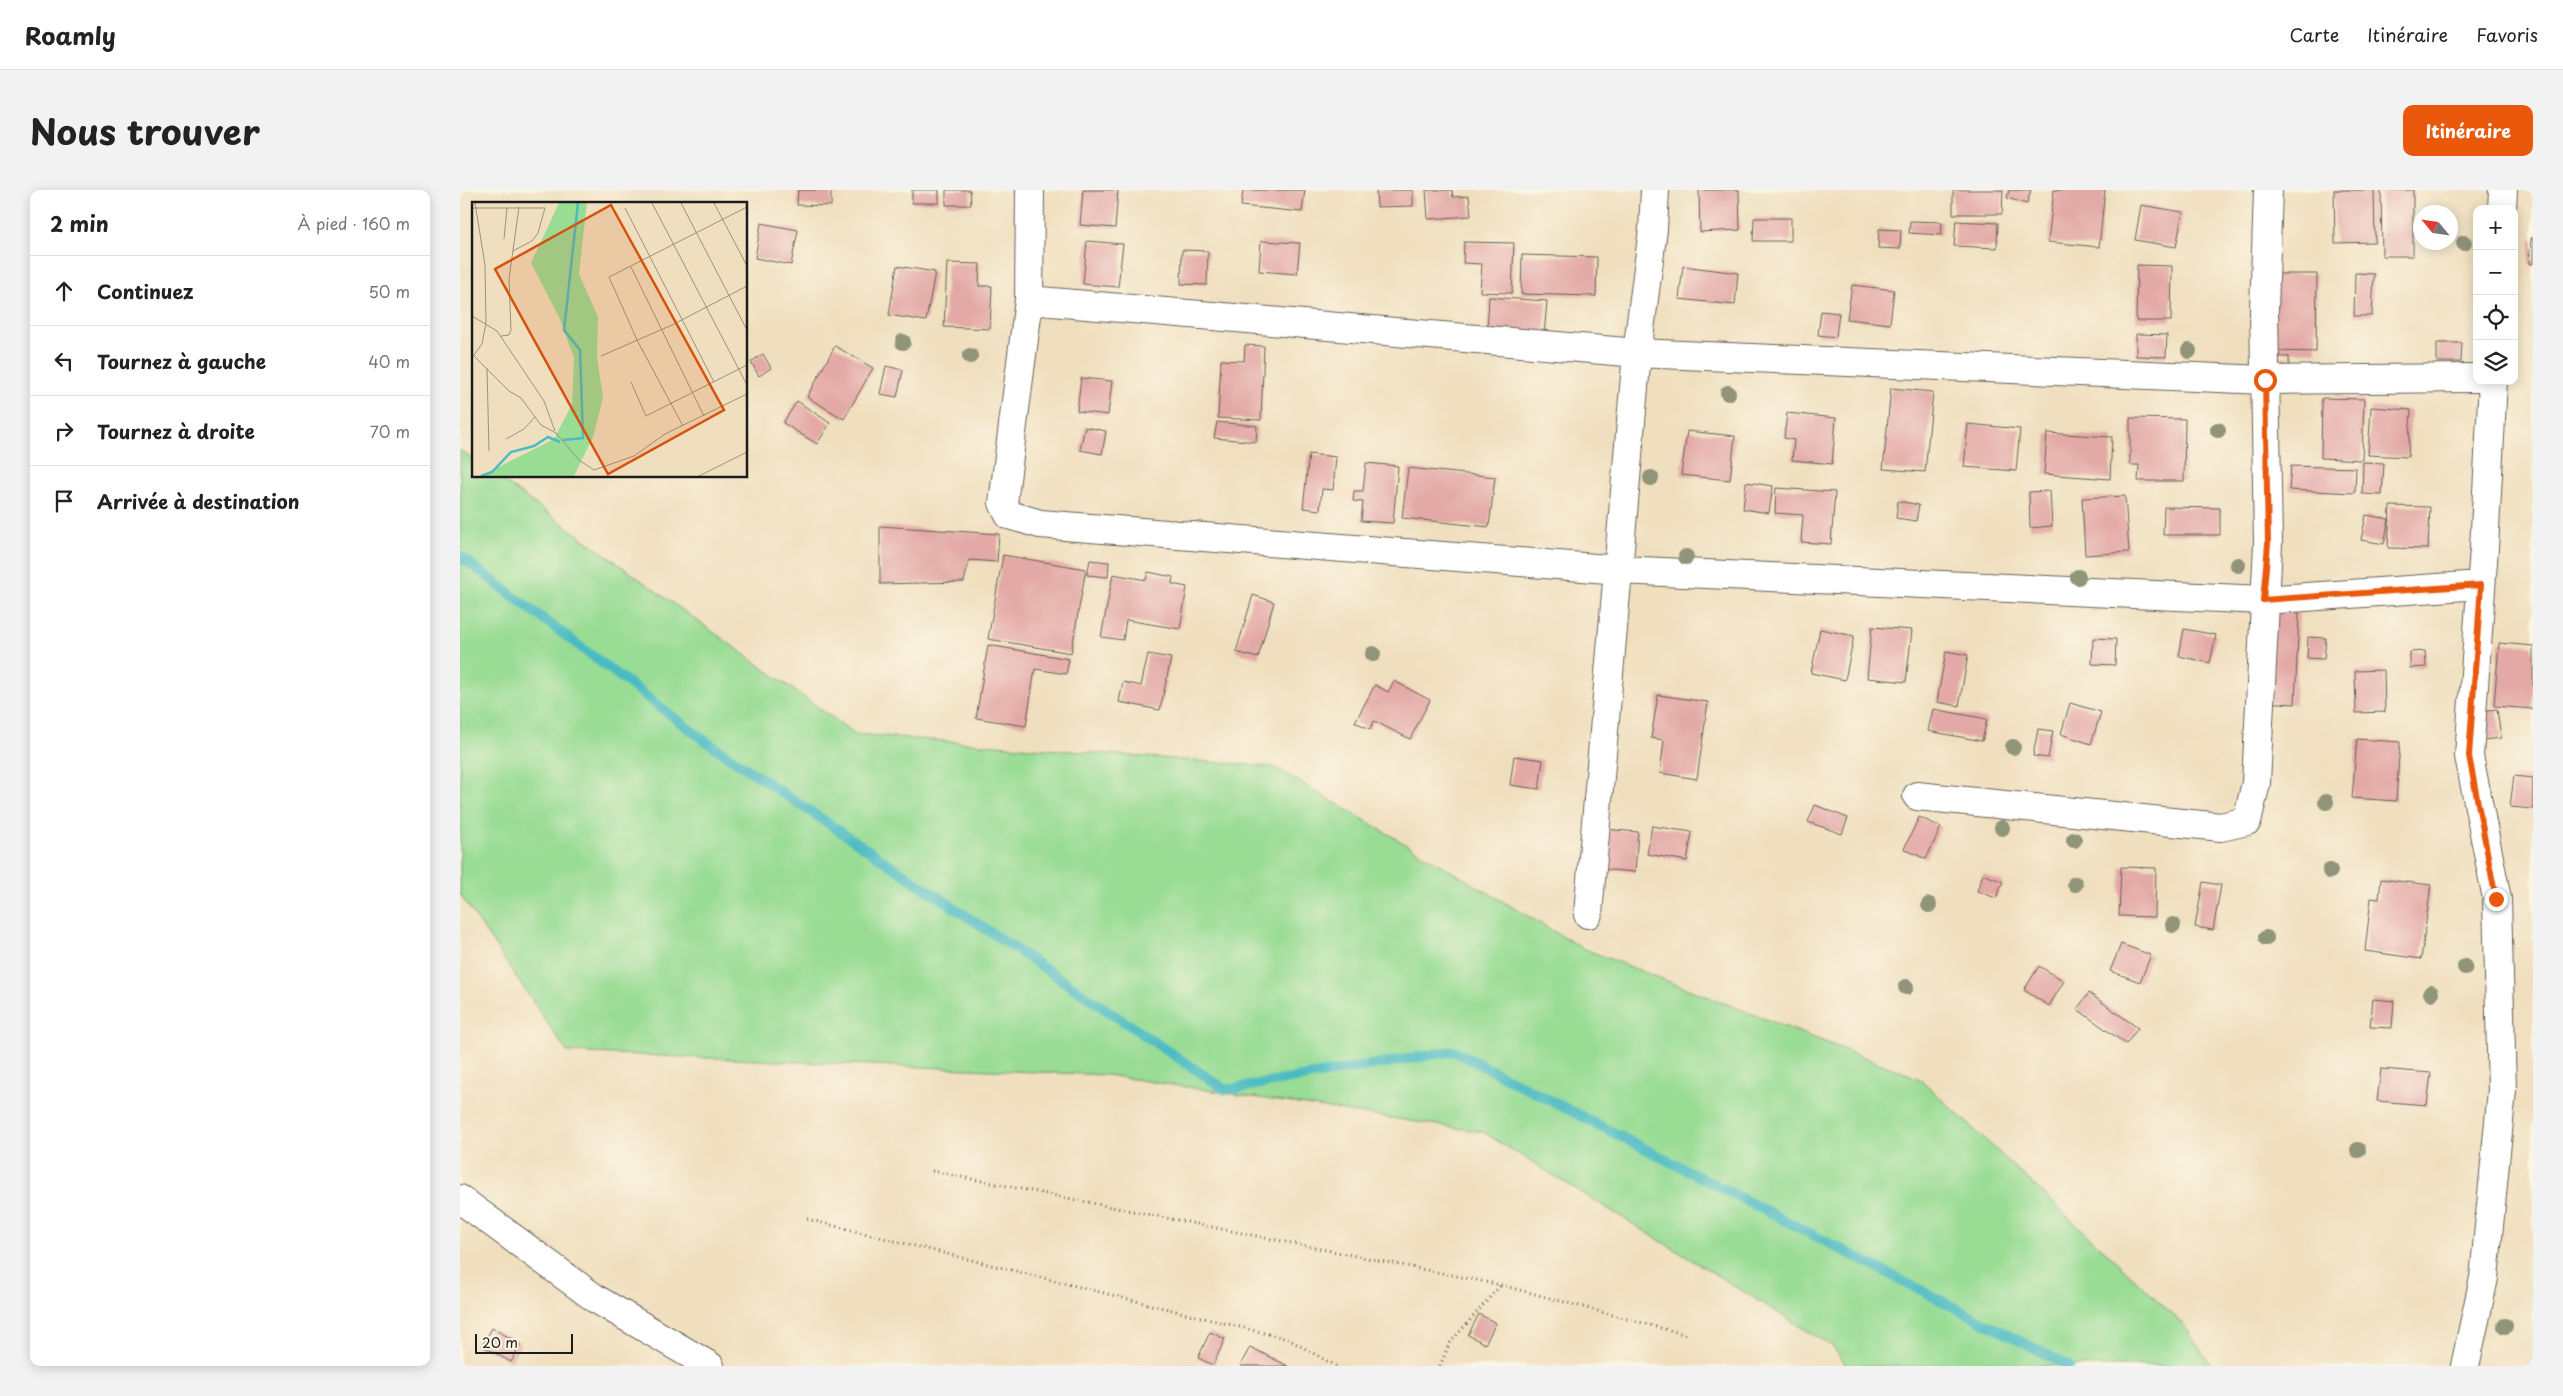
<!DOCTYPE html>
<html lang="fr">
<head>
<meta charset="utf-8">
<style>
  :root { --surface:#fff; --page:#f2f2f2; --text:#222; --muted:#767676; --line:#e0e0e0; --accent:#ea580c }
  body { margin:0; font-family:"Playpen Sans",sans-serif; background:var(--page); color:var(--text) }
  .controls { position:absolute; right:15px; top:15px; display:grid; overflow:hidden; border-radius:10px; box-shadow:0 2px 12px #0003 }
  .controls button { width:45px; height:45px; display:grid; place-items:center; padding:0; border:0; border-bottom:1px solid var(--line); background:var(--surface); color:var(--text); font:25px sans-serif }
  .compass { position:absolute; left:1953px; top:15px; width:45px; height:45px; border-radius:50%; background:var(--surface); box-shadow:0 2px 12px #0003; rotate:299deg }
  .scale { position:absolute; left:15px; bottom:12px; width:98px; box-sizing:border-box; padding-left:5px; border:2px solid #1c1c1c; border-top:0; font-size:14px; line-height:18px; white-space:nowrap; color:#1c1c1c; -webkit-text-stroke:4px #fcf5e5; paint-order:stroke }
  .stop { position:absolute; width:15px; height:15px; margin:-11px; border:4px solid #ea580c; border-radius:50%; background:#fff }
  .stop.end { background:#ea580c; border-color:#fff; box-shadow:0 1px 5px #0008 }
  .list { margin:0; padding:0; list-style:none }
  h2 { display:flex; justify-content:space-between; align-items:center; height:65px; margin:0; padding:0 20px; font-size:21px }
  h2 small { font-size:16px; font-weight:400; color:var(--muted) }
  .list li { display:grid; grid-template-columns:32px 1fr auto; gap:15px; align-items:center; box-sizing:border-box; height:70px; padding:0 20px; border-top:1px solid var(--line) }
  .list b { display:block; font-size:19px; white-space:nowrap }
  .list em { font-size:16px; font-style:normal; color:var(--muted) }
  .icon { flex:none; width:28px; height:28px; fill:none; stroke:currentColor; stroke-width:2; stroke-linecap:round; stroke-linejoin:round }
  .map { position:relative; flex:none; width:2073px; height:1176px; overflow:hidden; border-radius:10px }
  header { display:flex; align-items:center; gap:30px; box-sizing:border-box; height:70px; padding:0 25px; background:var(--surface); border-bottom:1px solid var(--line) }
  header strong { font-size:24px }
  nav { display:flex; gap:28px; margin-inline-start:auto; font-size:18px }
  .intro { display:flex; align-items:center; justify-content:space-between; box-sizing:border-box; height:120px; padding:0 30px }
  h1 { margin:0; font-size:35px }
  .button { padding:12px 22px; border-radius:10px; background:var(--accent); color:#fff; font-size:18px; font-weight:700 }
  main { display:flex; gap:30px; padding:0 30px }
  aside { flex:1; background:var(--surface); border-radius:10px; box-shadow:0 2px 12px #0003 }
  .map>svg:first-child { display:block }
  .green { fill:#99dc94; stroke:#5a7c58 }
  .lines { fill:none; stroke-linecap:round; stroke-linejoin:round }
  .stream { stroke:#4cbbc2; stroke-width:10 }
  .building { fill:#e3a9a6 }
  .minor-casing { stroke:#666055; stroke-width:30 }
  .path { stroke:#666055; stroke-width:3; stroke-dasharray:1 4; stroke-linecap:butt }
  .minor { stroke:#fff; stroke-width:28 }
  .tree { fill:#909479 }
  .route { stroke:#ea580c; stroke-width:6 }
  .inset-river { fill:none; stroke:#4cbbc2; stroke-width:2.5 }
  .inset-road { fill:none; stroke:#9b917d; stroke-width:1 }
  .view { fill:#d4530e; fill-opacity:0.15; stroke:#d4530e; stroke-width:2.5 }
  .inset-edge { fill:none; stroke:#1c1c1c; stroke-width:2.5 }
</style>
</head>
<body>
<header>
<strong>Roamly</strong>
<nav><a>Carte</a><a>Itinéraire</a><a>Favoris</a></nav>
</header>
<div class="intro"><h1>Nous trouver</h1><a class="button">Itinéraire</a></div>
<main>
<aside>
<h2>2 min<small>À pied · 160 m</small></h2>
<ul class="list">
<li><svg class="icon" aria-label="ahead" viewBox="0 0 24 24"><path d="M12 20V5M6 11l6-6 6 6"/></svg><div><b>Continuez</b></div><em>50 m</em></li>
<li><svg class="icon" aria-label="left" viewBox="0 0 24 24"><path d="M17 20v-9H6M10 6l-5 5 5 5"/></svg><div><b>Tournez à gauche</b></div><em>40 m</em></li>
<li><svg class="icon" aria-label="right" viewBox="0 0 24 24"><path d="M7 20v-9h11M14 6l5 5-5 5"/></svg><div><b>Tournez à droite</b></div><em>70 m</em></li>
<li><svg class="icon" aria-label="arrive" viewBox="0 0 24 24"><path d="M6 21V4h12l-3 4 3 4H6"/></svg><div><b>Arrivée à destination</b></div></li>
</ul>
</aside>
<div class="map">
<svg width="2073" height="1176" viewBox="0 0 2073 1176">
  <rect width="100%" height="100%" fill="#fcf5e5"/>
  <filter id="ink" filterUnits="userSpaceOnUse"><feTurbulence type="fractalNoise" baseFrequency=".02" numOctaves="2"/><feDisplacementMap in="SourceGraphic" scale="10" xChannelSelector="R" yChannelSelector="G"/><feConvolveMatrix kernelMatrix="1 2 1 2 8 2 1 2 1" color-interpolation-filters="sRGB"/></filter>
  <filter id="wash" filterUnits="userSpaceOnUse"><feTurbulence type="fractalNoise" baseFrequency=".0096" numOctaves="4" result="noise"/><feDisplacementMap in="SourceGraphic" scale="20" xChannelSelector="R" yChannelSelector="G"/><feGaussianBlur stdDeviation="1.12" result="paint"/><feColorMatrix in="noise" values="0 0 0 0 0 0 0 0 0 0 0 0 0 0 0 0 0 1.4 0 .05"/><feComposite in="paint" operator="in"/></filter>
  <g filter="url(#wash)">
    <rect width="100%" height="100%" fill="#efdfbe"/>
    <!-- green -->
    <path class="green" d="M0 260 14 270V286H36L395 544 814 577 1122 758 1460 889 1723 1134 1752 1176H1387L1372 1156 1023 942 647 885 107 862 0 704Z"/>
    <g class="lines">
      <!-- stream -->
      <path class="stream" d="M0 366 244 550 766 900 994 861 1609 1176"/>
    </g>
    <g id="blocks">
      <!-- building -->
      <path class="building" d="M338 0H371V16L337 15Z
        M452 0H479V13H452Z
        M486 0H510L511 15H486Z
        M623 0H658L655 38 620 35Z
        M783 0H845L842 22 781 16Z
        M916 0H953V16L917 17Z
        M966 0H992L993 7 1009 6 1011 26 968 29Z
        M1239 0H1279L1280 40 1240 42Z
        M1493 0H1543L1542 24H1493Z
        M1549 0H1571L1567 14 1547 8Z
        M1594 0H1645L1639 57 1588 52Z
        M1874 0H1914L1915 52 1875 53Z
        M1921 0H1953V66H1922Z
        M1681 15 1723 22 1716 57 1675 50Z
        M1294 28H1331V51H1293Z
        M1450 31 1482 32 1481 45 1449 43Z
        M1496 31 1538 33 1537 58 1494 56Z
        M301 33 338 40 331 75 295 68Z
        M1419 39 1441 40 1440 59 1418 58Z
        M2071 48H2073V74H2069Z
        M627 51 663 54 658 97 623 94Z
        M801 51 840 53 837 84 799 81Z
        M1004 52 1054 53 1052 103 1020 102 1022 74 1003 73Z
        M722 60 748 61 747 95 721 94Z
        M1062 65 1137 67 1136 106 1061 104Z
        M487 73 520 74 519 96H532L530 139 484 137Z
        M1677 75 1712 76 1711 131H1676Z
        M437 76 475 82 466 131 429 125Z
        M1223 76 1278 83 1275 115 1219 109Z
        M1895 83 1914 84 1912 126H1894Z
        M1815 84H1857L1856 162 1814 161Z
        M1392 95 1434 100 1430 134 1387 129Z
        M1029 107 1087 111 1084 146 1027 142Z
        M1361 121 1379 123 1376 147 1358 145Z
        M1676 144 1707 145 1706 167 1676 166Z
        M1977 153H2002L2001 172H1977Z
        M785 155 804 156 801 230 758 228 761 170 784 171Z
        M375 156 413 178 384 229 347 207Z
        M303 164 311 178 299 186 291 172Z
        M1811 167H1829V178L1810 177Z
        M426 176 443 180 437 207 420 204Z
        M621 188 652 191 648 225 617 221Z
        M1431 198 1473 202 1465 282 1423 279Z
        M1862 208 1904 209 1902 270 1861 268Z
        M337 211 370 233 357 254 323 233Z
        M1911 217 1951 220 1948 267 1908 265Z
        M1327 223 1376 228 1372 274 1332 270 1334 250 1324 248Z
        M1670 228 1725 229 1724 291H1678L1679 275H1670Z
        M757 232 797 236 796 252 754 248Z
        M1508 234 1560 239 1556 281 1504 277Z
        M625 237 646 241 642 264 620 260Z
        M1227 241 1275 246 1270 290 1221 285Z
        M1587 243 1652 247 1650 289 1584 284Z
        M849 264 876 267 873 300 862 299 860 320 843 318Z
        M1903 272 1924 273 1922 305 1902 304Z
        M906 273 938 276 933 333 901 331 903 312 893 311 894 301H903Z
        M1831 276 1896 278 1895 303 1829 300Z
        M948 278 1035 287 1029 337 942 328Z
        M1286 292 1313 296 1309 323 1283 319Z
        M1316 298 1375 302 1371 354 1341 352 1343 325 1315 323Z
        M1590 301 1592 336 1570 338 1569 302Z
        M1665 306 1669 362 1625 365 1622 308Z
        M1438 311 1459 315 1456 331 1436 328Z
        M1930 316 1970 317 1968 359 1928 358Z
        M1704 317 1760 318V345H1703Z
        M1906 325 1929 329 1924 354 1901 350Z
        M420 336 539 344 537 372 509 370 504 392 420 394Z
        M543 365 626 379 611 463 528 449Z
        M630 370 649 372 648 387 627 385Z
        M688 382 713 387 712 394 727 397 720 439 666 430 663 450 641 447 653 384 686 390Z
        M793 405 814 412 798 468 776 462Z
        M1808 422 1839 423 1835 514 1804 512Z
        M1412 437 1452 440 1446 492 1407 488Z
        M1360 439 1394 446 1385 490 1351 483Z
        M1724 439 1756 445 1750 473 1719 466Z
        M1848 447 1866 448 1864 469 1847 468Z
        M1633 448 1656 449 1655 475 1632 474Z
        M2039 453 2073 456V519L2034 516Z
        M528 455 609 469 606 484 575 479 566 536 516 528Z
        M1486 461 1508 465 1499 516 1477 512Z
        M1965 461 1966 477 1950 478V462Z
        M688 464 711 468 700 520 659 512 663 492 681 496Z
        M1924 480 1925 522 1896 523 1895 481Z
        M934 491 970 510 950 549 914 531 910 539 895 532 915 495 928 502Z
        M1198 505 1248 512 1237 589 1200 583 1204 550 1191 548Z
        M1610 513 1641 522 1631 554 1601 544Z
        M1473 519 1527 529 1522 551 1468 541Z
        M2037 519 2041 548 2024 550 2020 521Z
        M1578 539 1593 541 1588 568 1573 566Z
        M1897 549 1940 552 1936 611 1892 608Z
        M1054 566 1083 570 1079 599 1050 595Z
        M2054 586 2073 588V619L2050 617Z
        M1355 615 1388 628 1382 644 1348 632Z
        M1459 627 1481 637 1466 669 1444 659Z
        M1192 636 1232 642 1227 671 1187 664Z
        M1144 639 1178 642 1175 682 1140 679Z
        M1661 677 1696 678 1695 727 1659 726Z
        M1523 684 1543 692 1536 708 1517 701Z
        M1921 689 1971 695 1961 769 1905 761 1911 708 1919 709Z
        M1743 692 1761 695 1753 740 1735 737Z
        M1661 754 1691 765 1680 792 1650 781Z
        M1579 776 1604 791 1589 816 1564 800Z
        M1629 803 1678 838 1666 854 1617 819Z
        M1913 809 1934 811 1932 838 1910 837Z
        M1921 879 1971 883 1967 915 1917 911Z
        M1019 1124 1036 1133 1025 1154 1008 1145Z
        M32 1138 61 1154 51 1172 22 1156Z
        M750 1142 765 1149 753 1175 738 1168Z
        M790 1157 828 1176H780Z"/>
    </g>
  </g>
  <g filter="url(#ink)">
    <use href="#blocks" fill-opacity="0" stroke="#666055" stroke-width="1"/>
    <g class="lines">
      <!-- minor casing -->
      <g class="minor-casing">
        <path id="minor" d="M570 0 569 110 543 313 549 325 580 334 1160 380 1803 410 2021 395
          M2042 19 2043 0
          M569 110 1177 163 1805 190 2017 188
          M1457 606 1761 637 1787 631 1796 593 1808 354 1804 120 1808 0
          M1128 724 1177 163 1193 39 1195 0
          M0 1009 136 1109 250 1176
          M2005 1176 2024 1088 2042 900 2037 709 2009 566 2024 358 2033 191"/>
      </g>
      <!-- path -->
      <path class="path" d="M472 981 1041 1095 1227 1145
        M347 1029 828 1149 876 1176
        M980 1176 989 1154 1041 1095"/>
      <!-- minor -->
      <use href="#minor" class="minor"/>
    </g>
    <!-- trees -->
    <g class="tree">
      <circle cx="2004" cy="53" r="8"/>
      <circle cx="443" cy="152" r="8"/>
      <circle cx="1729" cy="161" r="8"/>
      <circle cx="510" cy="166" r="8"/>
      <circle cx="1268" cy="203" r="8"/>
      <circle cx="1758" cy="240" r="8"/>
      <circle cx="1191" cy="288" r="8"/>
      <circle cx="1226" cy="367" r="8"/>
      <circle cx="1778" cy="375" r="8"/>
      <circle cx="1618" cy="387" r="8"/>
      <circle cx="913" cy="464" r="8"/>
      <circle cx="1553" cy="557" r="8"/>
      <circle cx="1866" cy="612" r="8"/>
      <circle cx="1542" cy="638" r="8"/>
      <circle cx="1614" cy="650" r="8"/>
      <circle cx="1870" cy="681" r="8"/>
      <circle cx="1615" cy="694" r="8"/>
      <circle cx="1469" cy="715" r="8"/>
      <circle cx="1713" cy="735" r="8"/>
      <circle cx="1806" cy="748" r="8"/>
      <circle cx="2005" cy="777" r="8"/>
      <circle cx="1446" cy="797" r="8"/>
      <circle cx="1971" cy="803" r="8"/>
      <circle cx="1898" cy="960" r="8"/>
      <circle cx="2045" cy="1136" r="8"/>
    </g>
  </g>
  <g class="lines" filter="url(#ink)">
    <!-- route -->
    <path class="route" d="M1805 190 1808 354 1803 410 2021 395 2009 566 2036 709"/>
  </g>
  <!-- overview -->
  <g transform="translate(12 12)">
    <rect width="275" height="275" fill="#efdfbe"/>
    <path d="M87 1H115L107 72 126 115 125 155 131 196 121 235 102 274H9L82 237 100 202 102 156 87 115 59 61Z" fill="#99dc94"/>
    <path class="inset-river" d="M91 238 111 236 108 148 92 128 106 1M9 274 20 270 39 250 62 244 76 235 88 240"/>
    <path class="inset-road" d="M180 1 275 183M209 1 275 128M242 1 275 64M0 6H73L66 31 60 39 41 49M153 6 242 180M32 37 35 6M159 65 232 214M0 114 25 129 72 199 83 229M29 134 37 133 39 128 37 77 47 5M0 152 37 189 49 196 69 223 84 231 107 258 122 268 162 254 193 232 275 192M2 153 10 142 14 121 13 63 3 1M129 154 200 123 275 84M15 166 17 249M159 180 174 214 275 163M211 224 165 138 137 75 275 5M34 237 52 227 63 215M227 274 275 250"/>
    <path class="view" d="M139 3 252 208 136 272 23 67Z"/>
    <rect width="275" height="275" class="inset-edge"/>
  </g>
</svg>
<div class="controls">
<button>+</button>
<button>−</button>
<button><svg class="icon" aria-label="locate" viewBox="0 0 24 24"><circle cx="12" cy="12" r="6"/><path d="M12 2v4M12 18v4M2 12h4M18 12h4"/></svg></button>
<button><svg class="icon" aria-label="layers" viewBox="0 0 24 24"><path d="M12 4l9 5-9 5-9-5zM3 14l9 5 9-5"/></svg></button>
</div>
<svg class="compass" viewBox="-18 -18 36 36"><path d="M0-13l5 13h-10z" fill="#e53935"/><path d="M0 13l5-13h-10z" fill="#767676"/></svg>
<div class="scale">20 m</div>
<div class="stop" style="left:1805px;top:190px"></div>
<div class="stop end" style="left:2036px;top:709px"></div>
</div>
</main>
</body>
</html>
